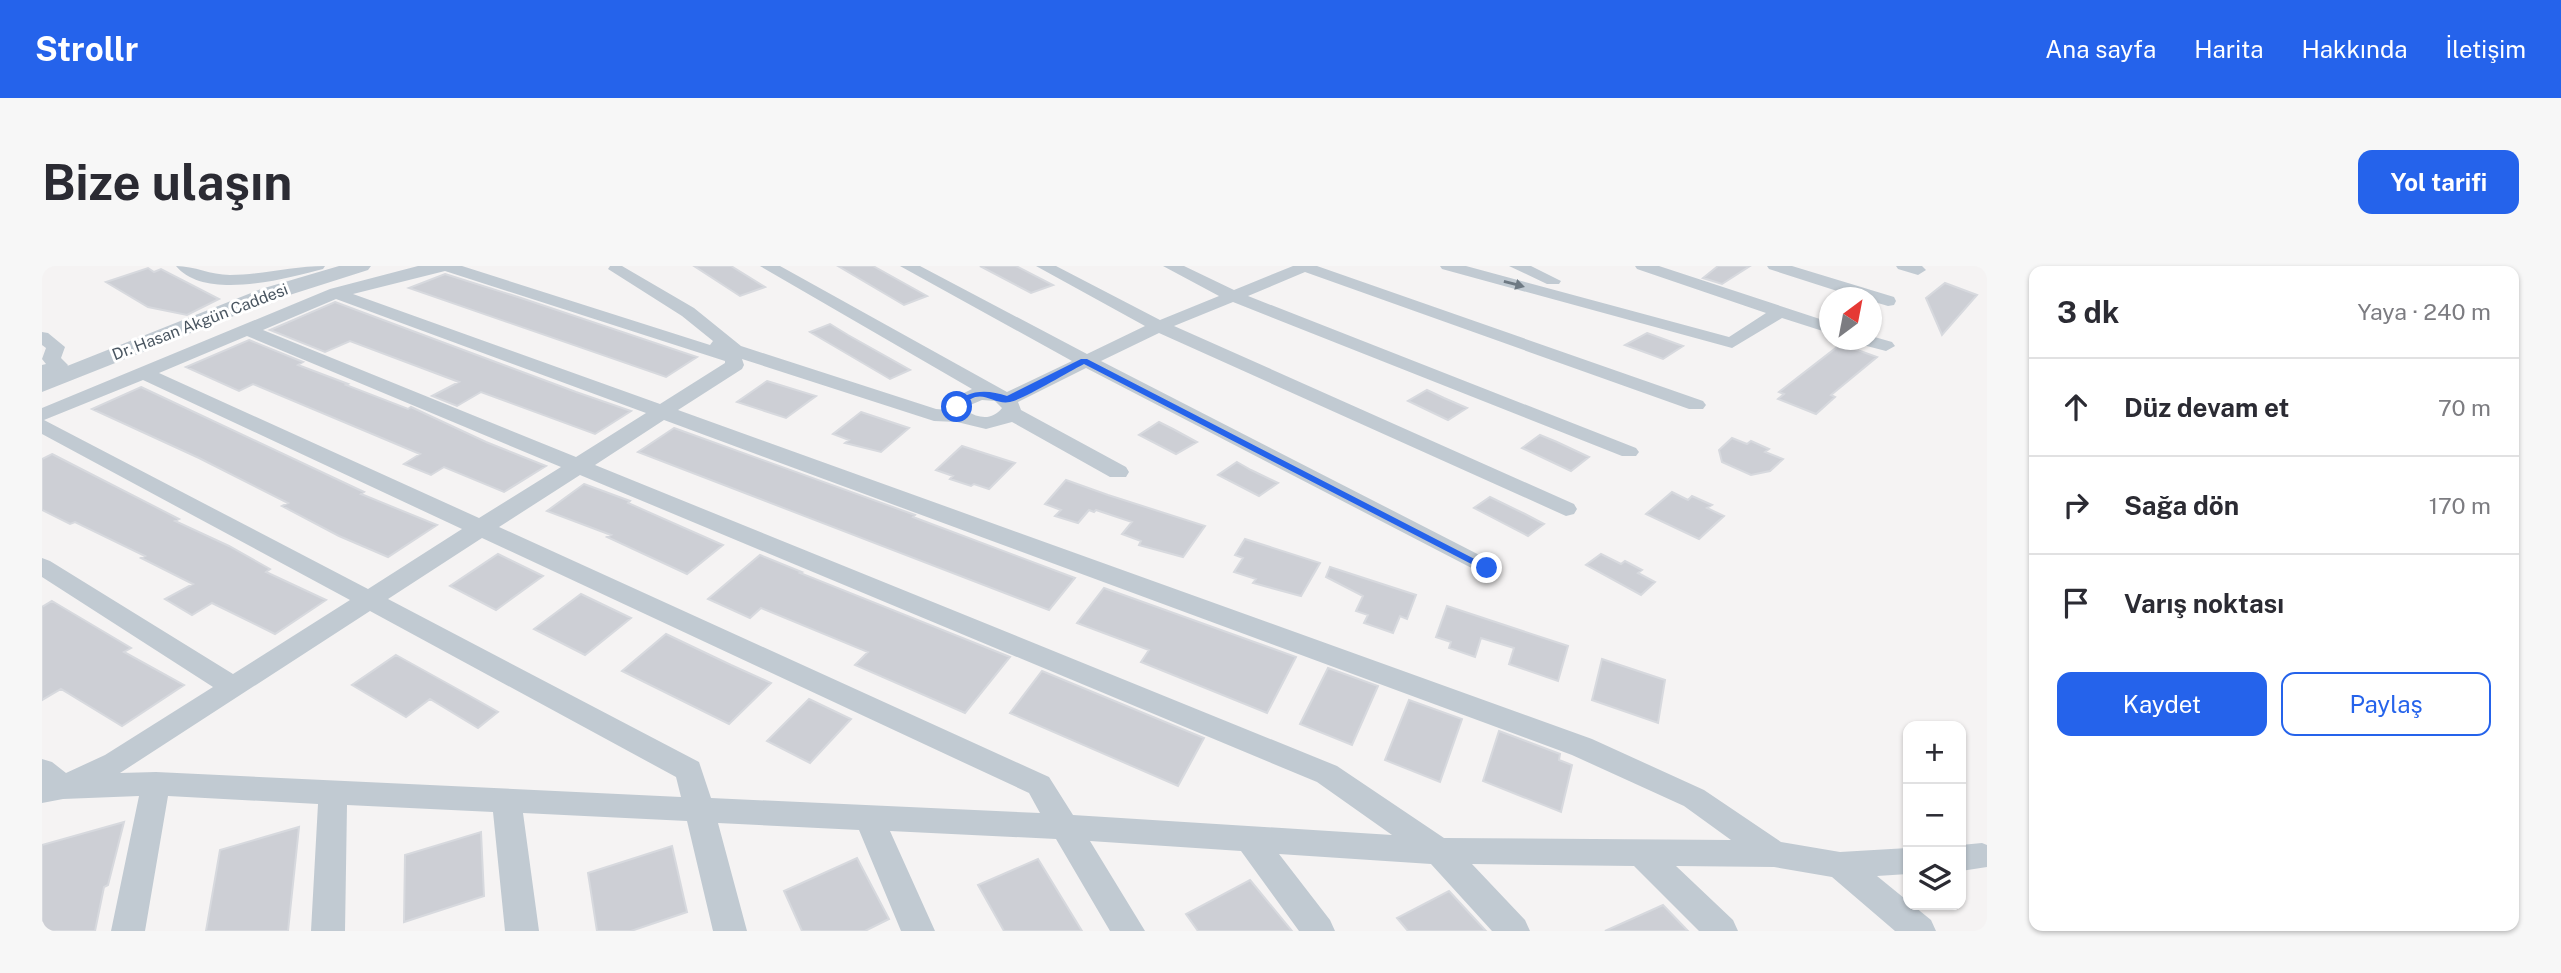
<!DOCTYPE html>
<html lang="tr">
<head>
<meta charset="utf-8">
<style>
  :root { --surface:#fff; --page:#f7f7f7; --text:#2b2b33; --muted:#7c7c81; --line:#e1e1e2; --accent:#2563eb }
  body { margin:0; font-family:"Public Sans",sans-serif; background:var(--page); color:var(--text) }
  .controls { position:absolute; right:21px; bottom:21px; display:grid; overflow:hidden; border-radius:14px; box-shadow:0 2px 5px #0004 }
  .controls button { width:63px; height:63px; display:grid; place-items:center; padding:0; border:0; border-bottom:2px solid var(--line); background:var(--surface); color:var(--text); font:35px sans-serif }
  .compass { position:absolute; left:1777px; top:21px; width:63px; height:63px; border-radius:50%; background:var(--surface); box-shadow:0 2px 5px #0004; rotate:32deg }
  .stop { position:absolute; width:21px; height:21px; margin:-16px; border:5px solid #2563eb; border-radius:50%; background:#fff }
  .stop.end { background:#2563eb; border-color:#fff; box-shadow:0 2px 7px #0008 }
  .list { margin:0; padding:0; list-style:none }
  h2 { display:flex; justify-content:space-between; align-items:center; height:91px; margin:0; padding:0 28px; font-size:30px }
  h2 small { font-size:23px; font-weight:400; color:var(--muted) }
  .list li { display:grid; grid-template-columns:46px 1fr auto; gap:21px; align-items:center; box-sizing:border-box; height:98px; padding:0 28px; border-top:2px solid var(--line) }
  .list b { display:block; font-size:26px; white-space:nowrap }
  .list em { font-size:23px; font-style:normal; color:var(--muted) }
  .actions { display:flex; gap:14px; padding:21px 28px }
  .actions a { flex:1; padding:16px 0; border:2px solid var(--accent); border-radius:14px; text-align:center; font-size:24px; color:var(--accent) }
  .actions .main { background:var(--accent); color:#fff }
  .icon { flex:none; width:38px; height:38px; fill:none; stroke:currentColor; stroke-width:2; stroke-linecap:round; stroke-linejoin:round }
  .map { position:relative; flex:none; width:1945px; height:665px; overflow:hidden; border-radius:14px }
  header { display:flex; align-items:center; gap:42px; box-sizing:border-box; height:98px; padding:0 35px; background:var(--accent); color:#fff }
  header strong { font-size:33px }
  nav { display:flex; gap:38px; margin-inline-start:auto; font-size:24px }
  .intro { display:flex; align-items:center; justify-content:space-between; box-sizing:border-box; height:168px; padding:0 42px }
  h1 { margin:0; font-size:49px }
  .button { padding:18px 32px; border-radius:14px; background:var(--accent); color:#fff; font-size:24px; font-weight:700 }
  main { display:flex; gap:42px; padding:0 42px }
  aside { flex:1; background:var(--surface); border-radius:14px; box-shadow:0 2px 5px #0004 }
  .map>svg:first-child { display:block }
  .building { fill:#cdcfd5; stroke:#d7d9de; stroke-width:2 }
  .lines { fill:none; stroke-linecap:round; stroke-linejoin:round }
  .minor { fill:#c1cad2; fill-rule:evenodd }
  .tertiary { fill:#c1cad2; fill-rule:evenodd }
  .oneway { fill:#6e7983 }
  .route { fill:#2563eb }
  .labels { text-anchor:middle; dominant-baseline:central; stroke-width:6; stroke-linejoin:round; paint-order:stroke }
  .far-street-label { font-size:16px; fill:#4a5661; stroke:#fff }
</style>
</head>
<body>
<header>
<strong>Strollr</strong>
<nav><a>Ana sayfa</a><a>Harita</a><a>Hakkında</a><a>İletişim</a></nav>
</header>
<div class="intro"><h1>Bize ulaşın</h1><a class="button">Yol tarifi</a></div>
<main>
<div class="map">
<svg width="1945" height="665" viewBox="0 0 1945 665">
  <rect width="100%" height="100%" fill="#f5f3f3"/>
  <!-- building -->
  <path class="building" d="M652 0H689L723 21 698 30Z
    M796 0H831L885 30 862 39Z
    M938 0H974L1011 19 989 27Z
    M1676 0H1708L1680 18 1661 12Z
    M106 2 112 6 119 3 177 33 145 49 106 41 64 16Z
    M403 8 479 32 655 91 624 111 367 22Z
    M1903 17 1935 29 1900 69 1884 32Z
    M293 36 534 126 589 145 553 168 439 126 415 140 390 130 417 116 308 75 283 86 228 64Z
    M788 58 806 69 868 104 848 113 768 66Z
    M1605 67 1641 80 1621 93 1583 79Z
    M207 74 261 96 256 99 306 118 304 119 366 143 369 141 444 176 504 200 462 226 402 201 389 209 362 198 378 188 211 118 197 125 144 101Z
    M1799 78 1835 91 1789 129 1793 131 1774 148 1736 133 1742 128 1737 126Z
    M725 115 774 130 744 152 695 136Z
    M99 121 322 226 319 228 395 259 346 291 297 270 240 240 246 237 157 192 50 143Z
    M1385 124 1402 132 1425 142 1406 154 1366 135Z
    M819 146 867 162 839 186 803 177 807 174 791 168Z
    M1117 156 1131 163 1155 176 1134 188 1097 169Z
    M632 162 873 249 871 251 1033 312 1007 344 596 186Z
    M1498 169 1515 176 1547 191 1529 205 1480 182Z
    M1690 172 1705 178 1709 175 1727 183 1723 186 1741 193 1728 205 1709 209 1680 196 1677 184Z
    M920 180 973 197 947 223 932 218 929 220 908 213 911 210 894 204Z
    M10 188 137 253 133 255 187 280 228 303 224 306 284 334 233 368 170 337 150 349 123 333 151 318 99 292 103 290 33 256 28 258 0 244V193Z
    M1195 196 1209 204 1236 217 1217 230 1176 209Z
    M1024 214 1066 229 1163 260 1141 291 1097 279 1099 275 1080 268 1090 256 1054 244 1052 246 1047 244 1036 257 1013 250 1019 244 1003 238Z
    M542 218 588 235 586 237 681 279 645 308 565 271 569 269 505 245Z
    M1630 226 1646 234 1650 230 1670 239 1665 242 1682 250 1657 273 1604 248Z
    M1448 231 1483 248 1502 258 1486 270 1432 242Z
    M1203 273 1278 297 1259 330 1211 317 1214 313 1192 306 1201 292 1193 289Z
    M456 288 501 310 454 344 408 320Z
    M1559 288 1579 298 1583 295 1600 304 1596 307 1613 316 1599 329 1544 299Z
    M718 289 760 306 758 307 968 391 923 447 813 399 826 386 719 342 708 352 666 333Z
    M1288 301 1374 329 1365 353 1358 350 1351 367 1322 357 1326 349 1314 345 1321 330 1284 311Z
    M1062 322 1254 391 1225 447 1099 396 1107 384 1035 357Z
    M539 328 589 352 543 389 492 363Z
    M10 335 89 382 82 386 142 419 80 460 19 423 0 434V341Z
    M1405 340 1526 380 1516 415 1467 398 1472 382 1439 372 1433 391 1407 382 1409 376 1394 371Z
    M624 368 689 399 729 417 687 458 580 405Z
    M354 389 428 430 456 446 436 462 388 433 364 451 310 419Z
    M1560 393 1623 414 1616 457 1550 434Z
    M1286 402 1336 420 1310 479 1258 458Z
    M1000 405 1162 472 1136 520 968 447Z
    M767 433 809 453 768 497 725 475Z
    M1367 434 1420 453 1398 516 1343 494Z
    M1457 465 1518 488 1517 494 1530 499 1519 546 1441 515Z
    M82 556 66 619 62 621 53 665H0V579Z
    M257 561 246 665H164L178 584Z
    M439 566 442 630 362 656 363 589Z
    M630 580 645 646 589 665H555L546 607Z
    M815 592 847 653 823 665H760L742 625Z
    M996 593 1040 665H962L936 619Z
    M1208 614 1250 665H1156L1144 648Z
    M1407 625 1444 665H1366L1355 652Z
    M1621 639 1646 665H1563Z"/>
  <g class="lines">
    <!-- minor -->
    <path class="minor" d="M134 0C153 0 168 9 188 9 220 9 251 0 283 0L281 3C243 13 163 35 134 0Z
      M376 0H420L668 79 671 75 640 50 566 3 568 0H580L652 42 699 80 894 143 906 144 910 133 930 123 718 0H738L965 126 1030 95 858 0H878L1045 88 1103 60 994 0H1014L1118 54 1177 30 1121 0H1142L1192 24 1251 0H1275L1661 135 1664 139 1661 143H1647L1263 6 1206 30 1594 182 1597 186 1594 190H1580L1191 36 1132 60 1532 238 1535 243 1532 248 1524 250 1117 67 1059 95 1453 297 1457 302 1453 307 1445 310 1044 102 976 136 979 144 1084 201 1087 206 1084 211H1068L970 156 944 163 915 156 892 155 700 93 702 99 700 103 636 144 1550 473 1662 524 1739 576 1798 586 1866 582V608L1835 610 1889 654 1894 665H1853L1790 611 1732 601 1634 600 1691 654 1696 665H1657L1592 600 1430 598 1483 654 1488 665H1450L1389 598 1237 588 1288 654 1293 665H1257L1199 585 1048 575 1103 665H1068L1014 573 848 565 893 665H859L817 564 676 557 705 665H671L645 555 481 547 497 665H463L451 546 305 539 303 665H269L276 538 126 530 103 665H69L97 530 21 533 0 537V493L10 496 24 507 63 489 171 421 0 311V292L8 295 191 408 308 334 0 168V142L288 23ZM403 5 683 95V97L618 138 311 28ZM294 33 604 147 534 191 221 64ZM205 70 519 201 437 252 117 107ZM101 114 420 263 326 323 2 154ZM940 134 953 135 960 142C951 154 937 153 925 145L926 140ZM622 154 1530 489 1642 540 1689 574 1402 572 1295 500 553 199ZM538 209 1275 516 1350 569 1031 549 1007 511 457 261ZM440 272 987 527 998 547 669 532 657 496 346 333ZM328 345 634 511 639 531 114 506 78 507Z
      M1398 0H1424L1687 71 1724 47 1595 3 1593 0H1617L1787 56V67L1740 52 1690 82 1400 3Z
      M1467 0H1489L1519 15 1517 18H1505Z
      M1725 0H1750L1852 31 1854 35 1852 39 1846 40 1829 35V32H1817L1727 3Z
      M1854 0H1880L1884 4 1876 9 1856 3Z
      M0 66 6 67 23 81 19 92 26 99 24 103 0 112V99L4 98 0 93 4 82 0 79Z
      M1829 70 1850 76 1853 80 1844 85 1817 78 1814 74H1829Z
      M1940 577 1945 579V601L1919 605V579Z"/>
    <!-- tertiary -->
    <path class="tertiary" d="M297 0H329L326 4 235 33 0 126V110L219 23Z"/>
  </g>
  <!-- one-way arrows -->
  <defs><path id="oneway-solid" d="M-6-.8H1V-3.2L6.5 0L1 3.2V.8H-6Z" transform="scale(1.75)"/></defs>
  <use class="oneway" href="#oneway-solid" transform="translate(1472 18) rotate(15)"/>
  <!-- route -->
  <path class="route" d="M1039 93H1045L1450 302 1441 304 1042 98C1024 107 984 132 968 136 950 140 938 117 918 143L910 141C924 123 945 123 965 130Z"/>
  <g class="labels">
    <!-- far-street labels -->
    <g class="far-street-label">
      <text transform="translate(158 56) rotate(-21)">Dr. Hasan Akgün Caddesi</text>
    </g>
  </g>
</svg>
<div class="controls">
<button>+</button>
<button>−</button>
<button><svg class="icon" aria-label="layers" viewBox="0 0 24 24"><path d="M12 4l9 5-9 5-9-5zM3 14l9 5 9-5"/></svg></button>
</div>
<svg class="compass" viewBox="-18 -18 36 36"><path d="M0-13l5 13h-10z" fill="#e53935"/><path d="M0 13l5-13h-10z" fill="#7c7c81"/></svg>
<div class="stop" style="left:915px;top:141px"></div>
<div class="stop end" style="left:1445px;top:302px"></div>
</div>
<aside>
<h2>3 dk<small>Yaya · 240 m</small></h2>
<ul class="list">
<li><svg class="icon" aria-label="ahead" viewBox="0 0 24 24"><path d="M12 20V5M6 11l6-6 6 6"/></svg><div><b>Düz devam et</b></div><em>70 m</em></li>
<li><svg class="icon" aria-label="right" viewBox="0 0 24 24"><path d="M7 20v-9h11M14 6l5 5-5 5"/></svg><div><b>Sağa dön</b></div><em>170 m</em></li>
<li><svg class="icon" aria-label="arrive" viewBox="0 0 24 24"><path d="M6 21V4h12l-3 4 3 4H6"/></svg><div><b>Varış noktası</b></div></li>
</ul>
<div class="actions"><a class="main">Kaydet</a><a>Paylaş</a></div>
</aside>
</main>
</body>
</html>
